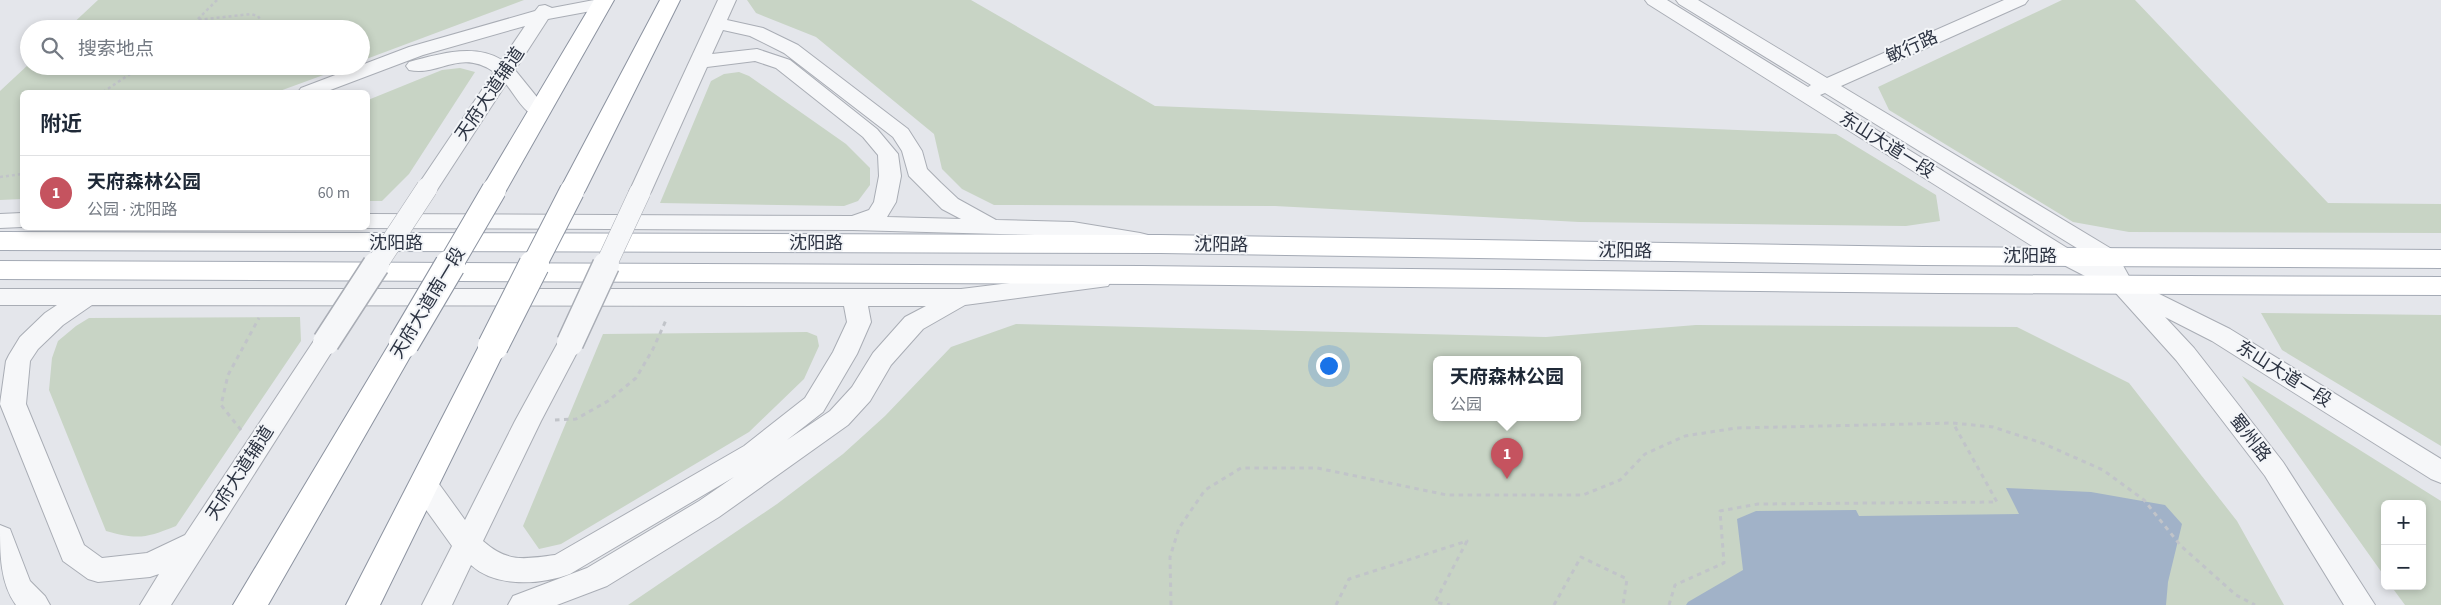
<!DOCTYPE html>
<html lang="zh">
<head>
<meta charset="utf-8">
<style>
  :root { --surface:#fff; --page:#f6f6f7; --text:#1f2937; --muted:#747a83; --line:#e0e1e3; --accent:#c5535f }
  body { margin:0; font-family:"Source Sans 3","Noto Sans SC",sans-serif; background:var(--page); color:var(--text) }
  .controls { position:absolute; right:15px; bottom:15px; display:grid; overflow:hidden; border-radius:8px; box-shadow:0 2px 8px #0003 }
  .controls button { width:45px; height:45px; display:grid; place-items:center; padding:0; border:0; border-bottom:1px solid var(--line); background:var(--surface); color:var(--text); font:25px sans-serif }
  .you { position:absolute; left:1328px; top:365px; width:18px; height:18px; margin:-12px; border:4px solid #fff; border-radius:50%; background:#1a73e8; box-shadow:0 0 0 8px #1a73e833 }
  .badge { display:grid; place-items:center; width:32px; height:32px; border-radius:50%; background:var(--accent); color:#fff; font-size:16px; font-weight:700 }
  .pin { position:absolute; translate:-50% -41px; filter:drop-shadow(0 1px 2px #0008) }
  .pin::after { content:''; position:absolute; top:26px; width:18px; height:15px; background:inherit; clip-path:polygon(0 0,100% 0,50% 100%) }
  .popup { position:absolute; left:1433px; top:356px; width:148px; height:65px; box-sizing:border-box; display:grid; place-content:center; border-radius:8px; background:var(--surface); filter:drop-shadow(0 1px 4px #0005); font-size:16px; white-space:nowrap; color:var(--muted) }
  .popup b { font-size:19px; color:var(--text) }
  .popup::after { content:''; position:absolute; left:50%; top:100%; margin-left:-10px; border:10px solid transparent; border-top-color:var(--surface) }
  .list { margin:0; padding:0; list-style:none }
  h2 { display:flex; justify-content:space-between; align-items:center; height:65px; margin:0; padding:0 20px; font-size:21px }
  h2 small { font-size:16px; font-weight:400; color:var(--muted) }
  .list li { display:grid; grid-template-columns:32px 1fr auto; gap:15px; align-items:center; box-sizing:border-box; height:75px; padding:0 20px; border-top:1px solid var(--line) }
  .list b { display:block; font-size:19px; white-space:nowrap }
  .list p { margin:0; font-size:16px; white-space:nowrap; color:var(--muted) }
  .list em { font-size:16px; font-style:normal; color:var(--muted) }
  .icon { flex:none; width:28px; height:28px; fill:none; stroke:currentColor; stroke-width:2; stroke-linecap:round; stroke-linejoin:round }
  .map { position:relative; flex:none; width:2441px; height:605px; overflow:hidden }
  .search { position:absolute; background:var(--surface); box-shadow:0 2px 8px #0003; left:20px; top:20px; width:350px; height:55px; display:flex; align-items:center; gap:12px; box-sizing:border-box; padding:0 18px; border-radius:28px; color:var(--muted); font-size:19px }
  .panel { position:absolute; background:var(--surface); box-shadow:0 2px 8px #0003; left:20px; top:90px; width:350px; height:140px; border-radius:8px }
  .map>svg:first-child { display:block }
  .green { fill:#c8d4c5; fill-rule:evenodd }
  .water { fill:#a1b2c8 }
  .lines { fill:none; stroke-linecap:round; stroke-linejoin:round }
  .minor-casing { stroke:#a9adb5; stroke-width:2 }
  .major-casing { stroke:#a4aab5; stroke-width:2 }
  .highway-casing { stroke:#8c93a0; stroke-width:2 }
  .path-far1 { stroke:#c1c4c9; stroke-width:2.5; stroke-dasharray:3 3; stroke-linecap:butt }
  .path { stroke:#c1c4c9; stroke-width:3; stroke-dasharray:4.5 4.5; stroke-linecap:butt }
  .minor { fill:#f6f7f9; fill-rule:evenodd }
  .major { fill:#fff; fill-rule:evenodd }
  .highway { fill:#fff; fill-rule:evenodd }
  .minor-bridge-far1-casing { stroke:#a9adb5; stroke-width:22; stroke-linecap:butt }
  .minor-bridge-casing { stroke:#a9adb5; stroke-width:29; stroke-linecap:butt }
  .highway-bridge-far1-casing { stroke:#8c93a0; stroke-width:26; stroke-linecap:butt }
  .highway-bridge-casing { stroke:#8c93a0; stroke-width:32; stroke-linecap:butt }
  .minor-bridge-far1 { stroke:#f6f7f9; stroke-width:21 }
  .minor-bridge { stroke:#f6f7f9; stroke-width:26 }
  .highway-bridge-far1 { stroke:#fff; stroke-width:24 }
  .highway-bridge { stroke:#fff; stroke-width:30 }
  .labels { text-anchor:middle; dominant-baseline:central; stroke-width:4; stroke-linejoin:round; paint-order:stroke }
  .street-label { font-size:18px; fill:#2c3342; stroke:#f3f5f8 }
</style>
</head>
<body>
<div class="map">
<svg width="2441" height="605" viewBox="0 0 2441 605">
  <rect width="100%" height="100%" fill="#e4e6eb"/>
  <!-- green -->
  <path class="green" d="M98 0H524L361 61V29H67Z
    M747 0H971L1155 106 1836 134 1936 195 1940 221 1906 226 1579 222 1275 206 994 205 962 189 942 169 934 134 816 37 756 13Z
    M2062 0H2135L2328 203 2441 204V233L2129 232 2073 222 1889 110 1878 87Z
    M29 64V66H348L277 92H22V199L0 200V91Z
    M460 68 475 72 409 174 382 201H368V100L442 70Z
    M739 72 749 76 846 144 870 168V185L858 201 844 206 660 203 711 81 724 74Z
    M2261 313 2441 315V446L2282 350Z
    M300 317 301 341 176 526C146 538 138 540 106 531L49 390 52 358 58 341 76 326 89 318Z
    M1016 324 1546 337 1696 325 2017 327 2129 383 2237 521 2284 605H628L777 504 843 454 885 416 951 347ZM1437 360H1577V418H1437Z
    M807 332 817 336 819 346 804 379 749 432 561 544 539 549 523 526 603 334Z
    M2242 376 2441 501V605H2405L2391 586H2422V504H2385V577Z"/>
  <!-- water -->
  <path class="water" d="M2006 488 2091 492 2165 505 2182 524 2168 582 2166 605H1686L1688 602 1743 570 1737 519 1756 511 1856 510 1859 516 2019 514Z"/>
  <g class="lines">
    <!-- minor casing -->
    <g class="minor-casing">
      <path id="minor" d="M594 0H608L611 4 608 8 602 9 548 19 515 70 549 112 546 116C527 121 517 97 506 84L435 193 427 195 419 193 416 188 494 72C460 48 438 77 409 70L406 66 409 62C439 54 474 43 502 60L525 26 423 55 325 92H298L301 88 409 47 535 11 539 6 545 5 552 8Z
        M718 0H736L727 20 763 28 798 45 908 129 922 151 927 169 941 183 958 199 996 220 1073 222 1140 233 1148 235 1151 240 1148 245 1140 247 1073 236 853 230 365 228H368V214L852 216 869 210 874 202 879 176 878 155 863 137 776 68 755 61 707 67 651 192 648 197 640 199 632 197 629 192ZM723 30 750 36 784 53 893 137 902 151 909 176 942 209 961 219 887 217 896 202 901 176 898 154 877 129 790 60 757 49 712 54Z
        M1645 0H1667L1808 87 1811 85 1679 4 1676 0H1698L1827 78 2004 0H2028L2025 4 1841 86 2115 251 2131 280 2230 329 2441 459V483L2431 479 2212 341 2165 317 2194 348 2283 462 2375 605H2344L2265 476 2176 360 2114 291 2056 261 1648 4ZM1825 93 2098 261 2100 264 2072 251 1820 95Z
        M22 213V227L0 228V214Z
        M1100 272 1108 274 1112 280 1108 286 965 305 923 329 891 365 870 401 848 425 719 517 607 586 557 605H508L513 596 587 568 699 501 734 477 570 574C540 585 496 588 471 565L452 605H422L452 546 414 493 410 485 414 477 424 474 434 477 465 520 515 421 561 337 570 334 579 337 582 343 541 421 483 541C508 563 524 559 555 555L744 446 805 398 833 352 847 322 844 306 92 305 63 325 38 349 30 361 26 404 84 545 102 558 147 553 185 535 317 336 326 333 335 336 338 342 171 605H140L159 574 150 577 98 582 88 579 63 561 0 404 6 361 9 355 20 337 45 313 57 305H0V289H961ZM868 306H926L905 317 873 353 852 387 830 411 787 440 823 412 857 354 871 322Z
        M0 525 10 529 30 581 45 596 50 605H16C0 583 0 554 0 525Z"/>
    </g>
    <!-- major casing -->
    <g class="major-casing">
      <path id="major" d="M0 232 1161 235 1923 247 2441 250V268L1923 265 1161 253 0 250Z
        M0 261 1142 266 1939 275 2441 277V295L1939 293 1142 284 0 279Z"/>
    </g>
    <!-- highway casing -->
    <g class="highway-casing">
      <path id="highway" d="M594 0H614L503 196 494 198 485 196 481 190Z
        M660 0H680L585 191 581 197 572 199 563 197 559 191Z
        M404 333 414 336 418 343 268 605H233L394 336Z
        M493 336 503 339 507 346 380 605H346L479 346 483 339Z"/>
    </g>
    <!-- path-far1 -->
    <path class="path-far1" d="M217 0 197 20 251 14 258 16 261 21 254 29
      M103 92 142 66
      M0 177 22 174"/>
    <!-- path -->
    <path class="path" d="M555 420 576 419 608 401 636 378 653 349 667 318
      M241 430 221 405 228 375 259 318
      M1171 605 1170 557 1179 528 1205 490 1241 468H1317L1447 495H1583L1620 480 1645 454 1685 436 1736 428 1953 423 1993 427 2042 443 2103 470 2144 500 2181 546 2236 595 2255 605
      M1336 605 1349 579 1467 541 1435 602 1450 605
      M1554 605 1581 557 1627 579 1623 605
      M1669 605 1675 585 1724 563 1720 511 1758 504 1997 502 1953 423"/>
    <!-- minor -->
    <use href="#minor" class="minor"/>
    <!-- major -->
    <use href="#major" class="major"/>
    <!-- highway -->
    <use href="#highway" class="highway"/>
    <!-- minor-bridge-far1 casing -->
    <g class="minor-bridge-far1-casing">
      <path id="minor-bridge-far1" d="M375 267 427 188
        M605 267 640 192"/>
    </g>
    <!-- minor-bridge casing -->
    <g class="minor-bridge-casing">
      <path id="minor-bridge" d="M326 342 376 265
        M570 343 606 265"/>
    </g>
    <!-- highway-bridge-far1 casing -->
    <g class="highway-bridge-far1-casing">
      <path id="highway-bridge-far1" d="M449 267 494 190
        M533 267 572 191"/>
    </g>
    <!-- highway-bridge casing -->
    <g class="highway-bridge-casing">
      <path id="highway-bridge" d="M404 343 450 265
        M493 346 534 265"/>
    </g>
    <!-- minor-bridge-far1 -->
    <use href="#minor-bridge-far1" class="minor-bridge-far1"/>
    <!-- minor-bridge -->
    <use href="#minor-bridge" class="minor-bridge"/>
    <!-- highway-bridge-far1 -->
    <use href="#highway-bridge-far1" class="highway-bridge-far1"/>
    <!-- highway-bridge -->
    <use href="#highway-bridge" class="highway-bridge"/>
  </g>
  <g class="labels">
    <!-- street labels -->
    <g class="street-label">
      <text transform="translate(1912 47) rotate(-24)">敏行路</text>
      <text transform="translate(490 94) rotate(-56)">天府大道辅道</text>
      <text transform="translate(1887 145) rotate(32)">东山大道一段</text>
      <text x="396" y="243">沈阳路</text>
      <text x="816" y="243">沈阳路</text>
      <text transform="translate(1221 245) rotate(1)">沈阳路</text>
      <text transform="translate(1625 251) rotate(1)">沈阳路</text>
      <text x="2030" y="256">沈阳路</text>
      <text transform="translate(428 303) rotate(-59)">天府大道南一段</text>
      <text transform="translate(2284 374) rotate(32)">东山大道一段</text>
      <text transform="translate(2250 438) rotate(52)">蜀州路</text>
      <text transform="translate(240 473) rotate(-57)">天府大道辅道</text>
    </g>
  </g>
</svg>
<div class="controls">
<button>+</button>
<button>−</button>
</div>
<div class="you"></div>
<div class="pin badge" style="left:1507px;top:479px">1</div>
<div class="popup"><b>天府森林公园</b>公园</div>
<div class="search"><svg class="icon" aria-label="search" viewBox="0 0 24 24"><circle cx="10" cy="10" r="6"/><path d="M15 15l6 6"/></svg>搜索地点</div>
<section class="panel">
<h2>附近<small></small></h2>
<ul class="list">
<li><span class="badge">1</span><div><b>天府森林公园</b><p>公园 · 沈阳路</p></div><em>60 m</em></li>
</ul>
</section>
</div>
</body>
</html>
